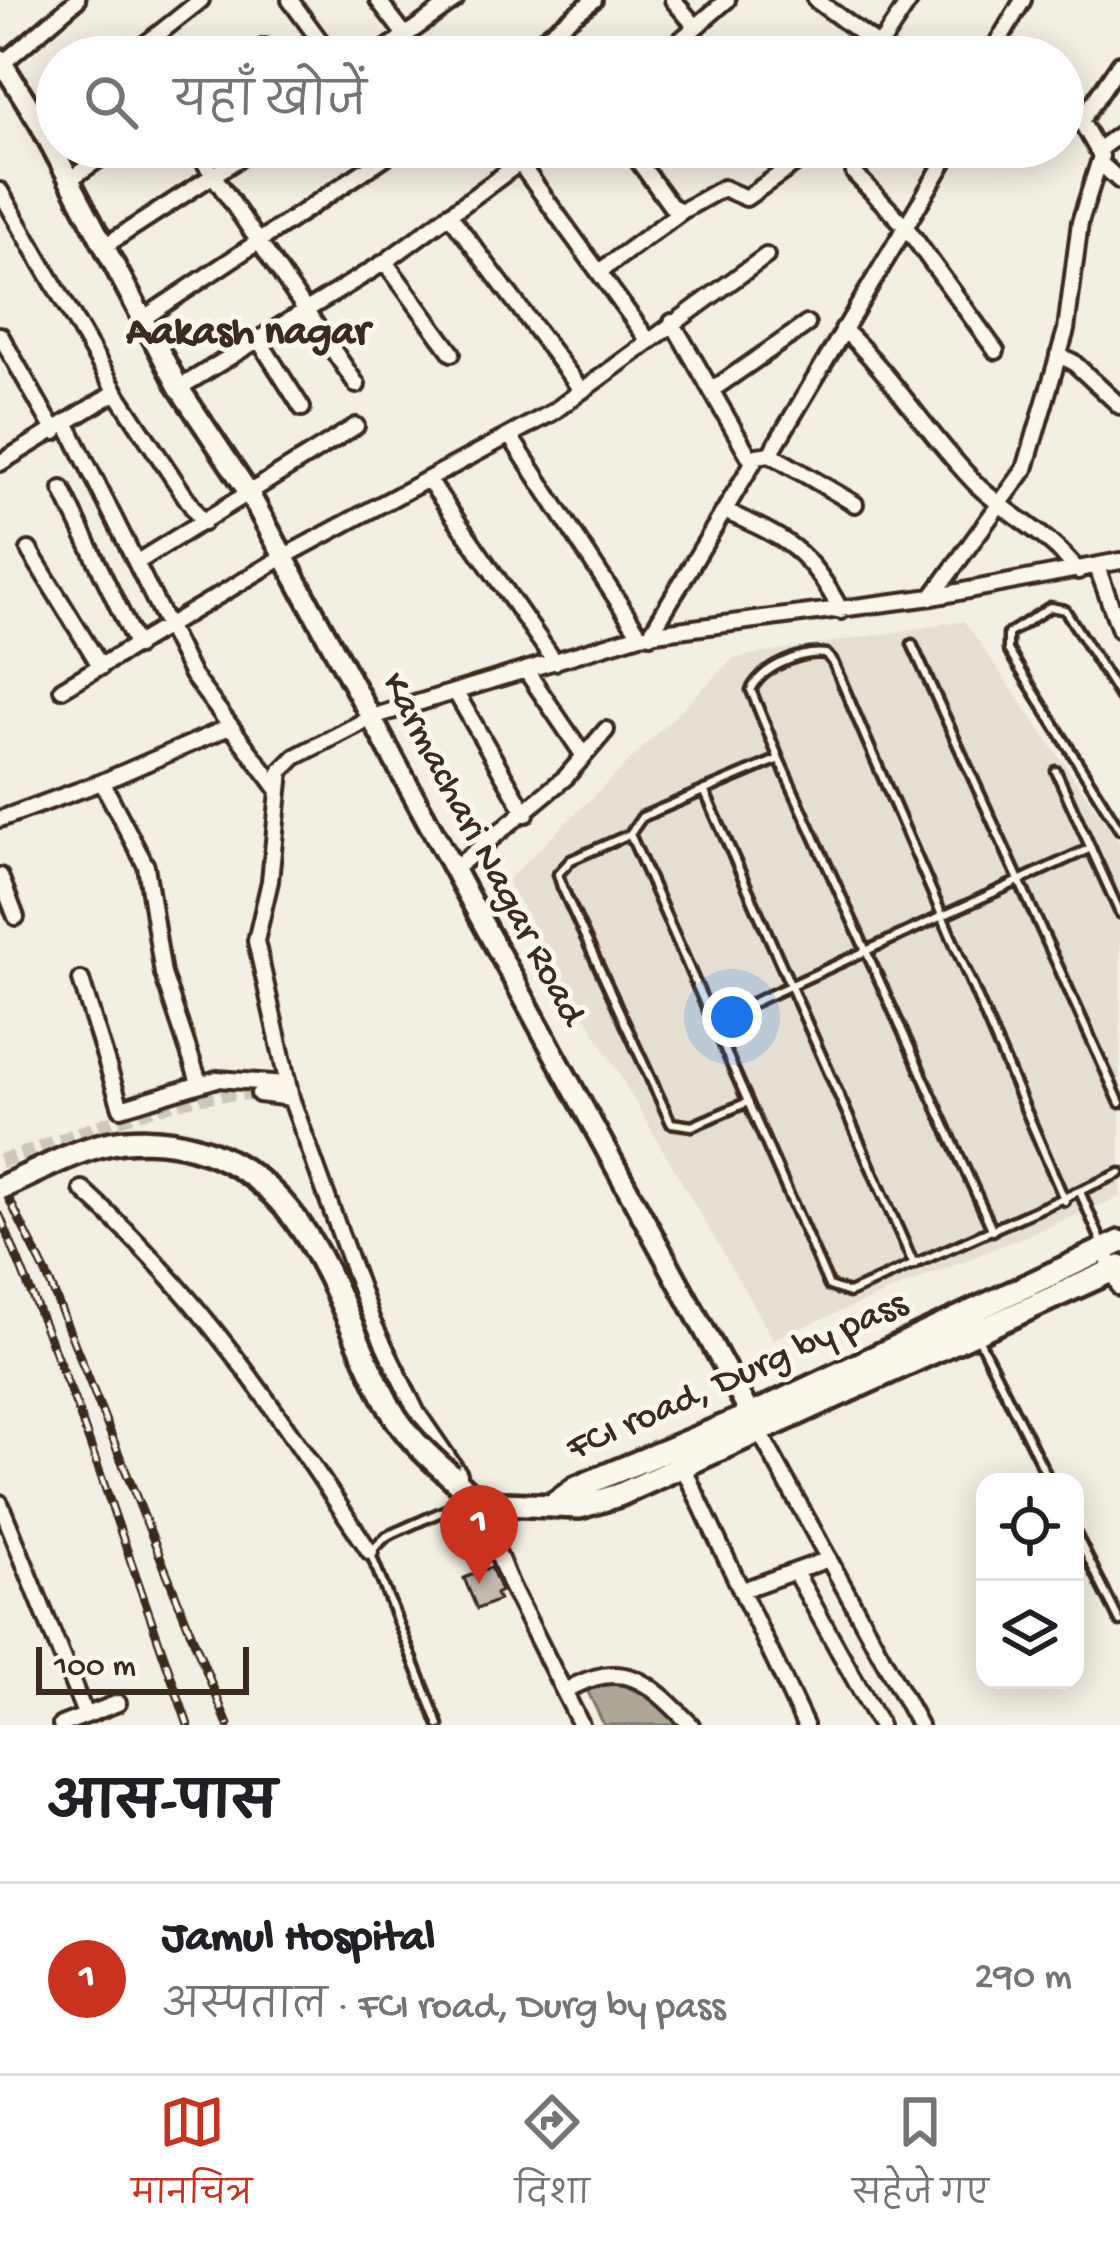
<!DOCTYPE html>
<html lang="hi">
<head>
<meta charset="utf-8">
<style>
  :root { --surface:#fff; --page:#f2f2f2; --text:#202124; --muted:#757577; --line:#e0e0e0; --accent:#c8321e }
  body { margin:0; font-family:"Gochi Hand","Playpen Sans Deva",sans-serif; background:var(--page); color:var(--text) }
  .controls { position:absolute; right:36px; bottom:36px; display:grid; overflow:hidden; border-radius:24px; box-shadow:0 6px 30px #0003 }
  .controls button { width:108px; height:108px; display:grid; place-items:center; padding:0; border:0; border-bottom:3px solid var(--line); background:var(--surface); color:var(--text); font:60px sans-serif }
  .scale { position:absolute; left:36px; bottom:30px; width:213px; box-sizing:border-box; padding-left:12px; border:6px solid #3b2a1e; border-top:0; font-size:33px; line-height:42px; white-space:nowrap; color:#3b2a1e; -webkit-text-stroke:9px #fbf7ec; paint-order:stroke }
  .you { position:absolute; left:732px; top:1017px; width:42px; height:42px; margin:-30px; border:9px solid #fff; border-radius:50%; background:#1a73e8; box-shadow:0 0 0 18px #1a73e833 }
  .badge { display:grid; place-items:center; width:78px; height:78px; border-radius:50%; background:var(--accent); color:#fff; font-size:39px; font-weight:700 }
  .pin { position:absolute; translate:-50% -99px; filter:drop-shadow(0 3px 6px #0008) }
  .pin::after { content:''; position:absolute; top:63px; width:42px; height:36px; background:inherit; clip-path:polygon(0 0,100% 0,50% 100%) }
  .list { margin:0; padding:0; list-style:none }
  h2 { display:flex; justify-content:space-between; align-items:center; height:156px; margin:0; padding:0 48px; font-size:51px }
  h2 small { font-size:39px; font-weight:400; color:var(--muted) }
  .list li { display:grid; grid-template-columns:78px 1fr auto; gap:36px; align-items:center; box-sizing:border-box; height:192px; padding:0 48px; border-top:3px solid var(--line) }
  .list b { display:block; font-size:45px; white-space:nowrap }
  .list p { margin:0; font-size:39px; white-space:nowrap; color:var(--muted) }
  .list em { font-size:39px; font-style:normal; color:var(--muted) }
  .icon { flex:none; width:66px; height:66px; fill:none; stroke:currentColor; stroke-width:2; stroke-linecap:round; stroke-linejoin:round }
  .map { position:relative; flex:none; width:1120px; height:1725px; overflow:hidden }
  .search { position:absolute; background:var(--surface); box-shadow:0 6px 30px #0003; left:36px; right:36px; top:36px; height:132px; display:flex; align-items:center; gap:30px; box-sizing:border-box; padding:0 42px; border-radius:66px; color:var(--muted); font-size:45px }
  .sheet { height:348px; background:var(--surface) }
  nav { display:flex; justify-content:space-around; align-items:center; box-sizing:border-box; height:168px; border-top:3px solid var(--line); background:var(--surface); font-size:33px; color:var(--muted) }
  nav a { display:grid; justify-items:center; gap:6px }
  nav .on { color:var(--accent) }
  .map>svg:first-child { display:block }
  .built { fill:#e5dfd4 }
  .water { fill:#afa69a; stroke:#817468; stroke-width:3 }
  .building { fill:#c3bbb0; stroke:#3b2a1e; stroke-width:3 }
  .lines { fill:none; stroke-linecap:round; stroke-linejoin:round }
  .street-tunnel { stroke:#cec8bc; stroke-width:14; stroke-dasharray:14 7; stroke-linecap:butt }
  .lane-casing { stroke:#3b2a1e; stroke-width:15 }
  .street-casing { stroke:#3b2a1e; stroke-width:22 }
  .secondary-casing { stroke:#3b2a1e; stroke-width:27 }
  .primary-casing { stroke:#3b2a1e; stroke-width:30 }
  .lane { stroke:#fbf7ec; stroke-width:6 }
  .street { stroke:#fbf7ec; stroke-width:14 }
  .secondary { stroke:#fbf7ec; stroke-width:18 }
  .primary { stroke:#fbf7ec; stroke-width:21 }
  .rail-casing { stroke:#3b2a1e; stroke-width:9 }
  .rail { stroke:#fbf7ec; stroke-width:4.5; stroke-dasharray:14; stroke-linecap:butt }
  .primary-bridge-casing { stroke:#3b2a1e; stroke-width:30; stroke-linecap:butt }
  .primary-bridge { stroke:#fbf7ec; stroke-width:21 }
  .labels { text-anchor:middle; dominant-baseline:central; stroke-width:10; stroke-linejoin:round; paint-order:stroke }
  .street-label { font-size:39px; fill:#3b2a1e; stroke:#fbf7ec }
  .neighbourhood-label { font-size:42px; font-weight:bold; fill:#3b2a1e; stroke:#fbf7ec }
</style>
</head>
<body>
<div class="map">
<svg width="1120" height="1725" viewBox="0 0 1120 1725">
  <rect width="100%" height="100%" fill="#f3efe4"/>
  <filter id="ink" filterUnits="userSpaceOnUse"><feTurbulence type="fractalNoise" baseFrequency=".00833" numOctaves="2"/><feDisplacementMap in="SourceGraphic" scale="24" xChannelSelector="R" yChannelSelector="G"/><feConvolveMatrix kernelMatrix="1 2 1 2 8 2 1 2 1" color-interpolation-filters="sRGB"/></filter>
  <g filter="url(#ink)">
    <!-- built -->
    <path class="built" d="M964 621 1120 844V1197L773 1339 507 881 734 658Z"/>
    <!-- water -->
    <path class="water" d="M614 1681 661 1703 679 1725H604L587 1690Z"/>
    <!-- building -->
    <path class="building" d="M491 1567 501 1591 496 1594 499 1600 477 1609 464 1578Z"/>
    <g class="lines">
      <!-- street-tunnel -->
      <path class="street-tunnel" d="M0 1161C83 1137 172 1088 259 1094"/>
      <!-- lane casing -->
      <g class="lane-casing">
        <path id="lane" d="M912 644 1120 1103
          M1120 697 1065 610 1050 607 1008 634V650L1120 830
          M779 759 642 817 630 834 829 1286 849 1293 1120 1173
          M1056 771 1120 913
          M704 790 914 1265
          M630 834 571 860 558 874 562 887 671 1123 692 1126 748 1102
          M713 1021 1091 848
          M1081 1194 1103 1245
          M993 1231 779 759 751 690C762 667 801 651 826 654L833 662 1065 1201
          M979 1340 1050 1482
          M1075 1532 1120 1622
          M439 1725 370 1552 387 1536 470 1499"/>
      </g>
      <!-- street casing -->
      <g class="street-casing">
        <path id="street" d="M290 0 332 57
          M378 0 405 35
          M673 0 696 27
          M816 0 879 46
          M129 57 201 0
          M250 57 265 47
          M375 57 455 0
          M519 57 594 0
          M661 57 727 0
          M872 57 910 0
          M989 57 1023 0
          M3 63 77 0
          M194 147 357 385
          M508 147 648 340
          M628 147 671 206 682 211 723 188 746 198 803 158
          M1099 149 1120 134
          M1100 163 1120 181
          M854 173 906 227 996 351
          M67 181 117 147
          M0 191 116 392 203 523
          M449 214 582 391
          M103 247 257 147
          M385 262 452 353
          M599 272 682 211
          M141 320 400 147
          M672 322 753 463
          M843 329C894 377 929 437 978 486 1012 518 1047 532 1078 571
          M0 335 55 432
          M260 342 302 408
          M1058 355 1073 362 1120 406
          M179 388 385 262 541 147
          M712 390 807 324
          M67 424 192 675 277 788
          M510 436 640 635
          M770 454 953 147
          M0 463 116 392
          M428 479 555 662
          M62 489 137 646
          M724 511C785 537 810 550 841 611
          M29 550 101 667
          M139 561 356 426
          M1097 567 1120 630
          M932 597 1025 469 1066 330 1080 222 1101 156 1081 121 1120 63
          M650 635 757 456 770 454 855 504
          M527 672 584 756
          M62 689 283 557 553 412 766 256
          M456 693 526 814
          M102 782 146 866 163 974 199 1082
          M0 819 102 782 227 728
          M453 870 566 777 606 730
          M0 876 16 917
          M81 980 121 1108 217 1079 287 1084
          M259 1094 291 1098
          M82 1189C205 1300 279 1415 370 1552
          M1104 1249 1120 1288
          M759 1431 919 1725
          M683 1467 805 1725
          M459 1474 417 1413 372 1321 291 1098 256 941 270 881 281 771 295 757 372 717 640 635 932 597 1120 561
          M475 1498 511 1586 581 1725
          M0 1503 85 1714
          M795 1572 880 1725
          M745 1589 829 1559
          M565 1691C624 1657 648 1681 691 1725
          M61 1725 118 1703"/>
      </g>
      <!-- secondary casing -->
      <g class="secondary-casing">
        <path id="secondary" d="M0 59 40 124 179 388 249 493 757 1427"/>
      </g>
      <!-- primary casing -->
      <g class="primary-casing">
        <path id="primary" d="M451 1476 479 1503 580 1507 619 1495 1120 1267
          M555 1503 576 1488 751 1415 1120 1242"/>
      </g>
      <!-- lane -->
      <use href="#lane" class="lane"/>
      <!-- street -->
      <use href="#street" class="street"/>
      <!-- secondary -->
      <use href="#secondary" class="secondary"/>
      <!-- primary -->
      <use href="#primary" class="primary"/>
      <!-- rail casing -->
      <g class="rail-casing">
        <path id="rail" d="M0 1181 46 1273 228 1725
          M0 1216 77 1407 188 1725"/>
      </g>
      <!-- rail -->
      <use href="#rail" class="rail"/>
      <!-- primary-bridge casing -->
      <g class="primary-bridge-casing">
        <path id="primary-bridge" d="M0 1188C33 1174 67 1154 102 1145 131 1138 164 1139 193 1147 316 1182 336 1310 390 1408 405 1435 428 1456 451 1476"/>
      </g>
      <!-- primary-bridge -->
      <use href="#primary-bridge" class="primary-bridge"/>
    </g>
  </g>
  <g class="labels">
    <!-- street labels -->
    <g class="street-label">
      <text transform="translate(481 850) rotate(62)">Karmachari Nagar Road</text>
      <text transform="translate(738 1378) rotate(-24)">FCI road, Durg by pass</text>
    </g>
    <!-- neighbourhood labels -->
    <g class="neighbourhood-label">
      <text x="248" y="334">Aakash nagar</text>
    </g>
  </g>
</svg>
<div class="controls">
<button><svg class="icon" aria-label="locate" viewBox="0 0 24 24"><circle cx="12" cy="12" r="6"/><path d="M12 2v4M12 18v4M2 12h4M18 12h4"/></svg></button>
<button><svg class="icon" aria-label="layers" viewBox="0 0 24 24"><path d="M12 4l9 5-9 5-9-5zM3 14l9 5 9-5"/></svg></button>
</div>
<div class="scale">100 m</div>
<div class="you"></div>
<div class="pin badge" style="left:479px;top:1584px">1</div>
<div class="search"><svg class="icon" aria-label="search" viewBox="0 0 24 24"><circle cx="10" cy="10" r="6"/><path d="M15 15l6 6"/></svg>यहाँ खोजें</div>
</div>
<section class="sheet">
<h2>आस-पास<small></small></h2>
<ul class="list">
<li><span class="badge">1</span><div><b>Jamul Hospital</b><p>अस्पताल · FCI road, Durg by pass</p></div><em>290 m</em></li>
</ul>
</section>
<nav>
<a class="on"><svg class="icon" aria-label="map" viewBox="0 0 24 24"><path d="M3 6l6-2 6 2 6-2v14l-6 2-6-2-6 2zM9 4v14M15 6v14"/></svg>मानचित्र</a>
<a><svg class="icon" aria-label="directions" viewBox="0 0 24 24"><path d="M12 3l9 9-9 9-9-9zM9 14v-3h6M13 9l2 2-2 2"/></svg>दिशा</a>
<a><svg class="icon" aria-label="saved" viewBox="0 0 24 24"><path d="M7 4h10v16l-5-4-5 4z"/></svg>सहेजे गए</a>
</nav>
</body>
</html>
